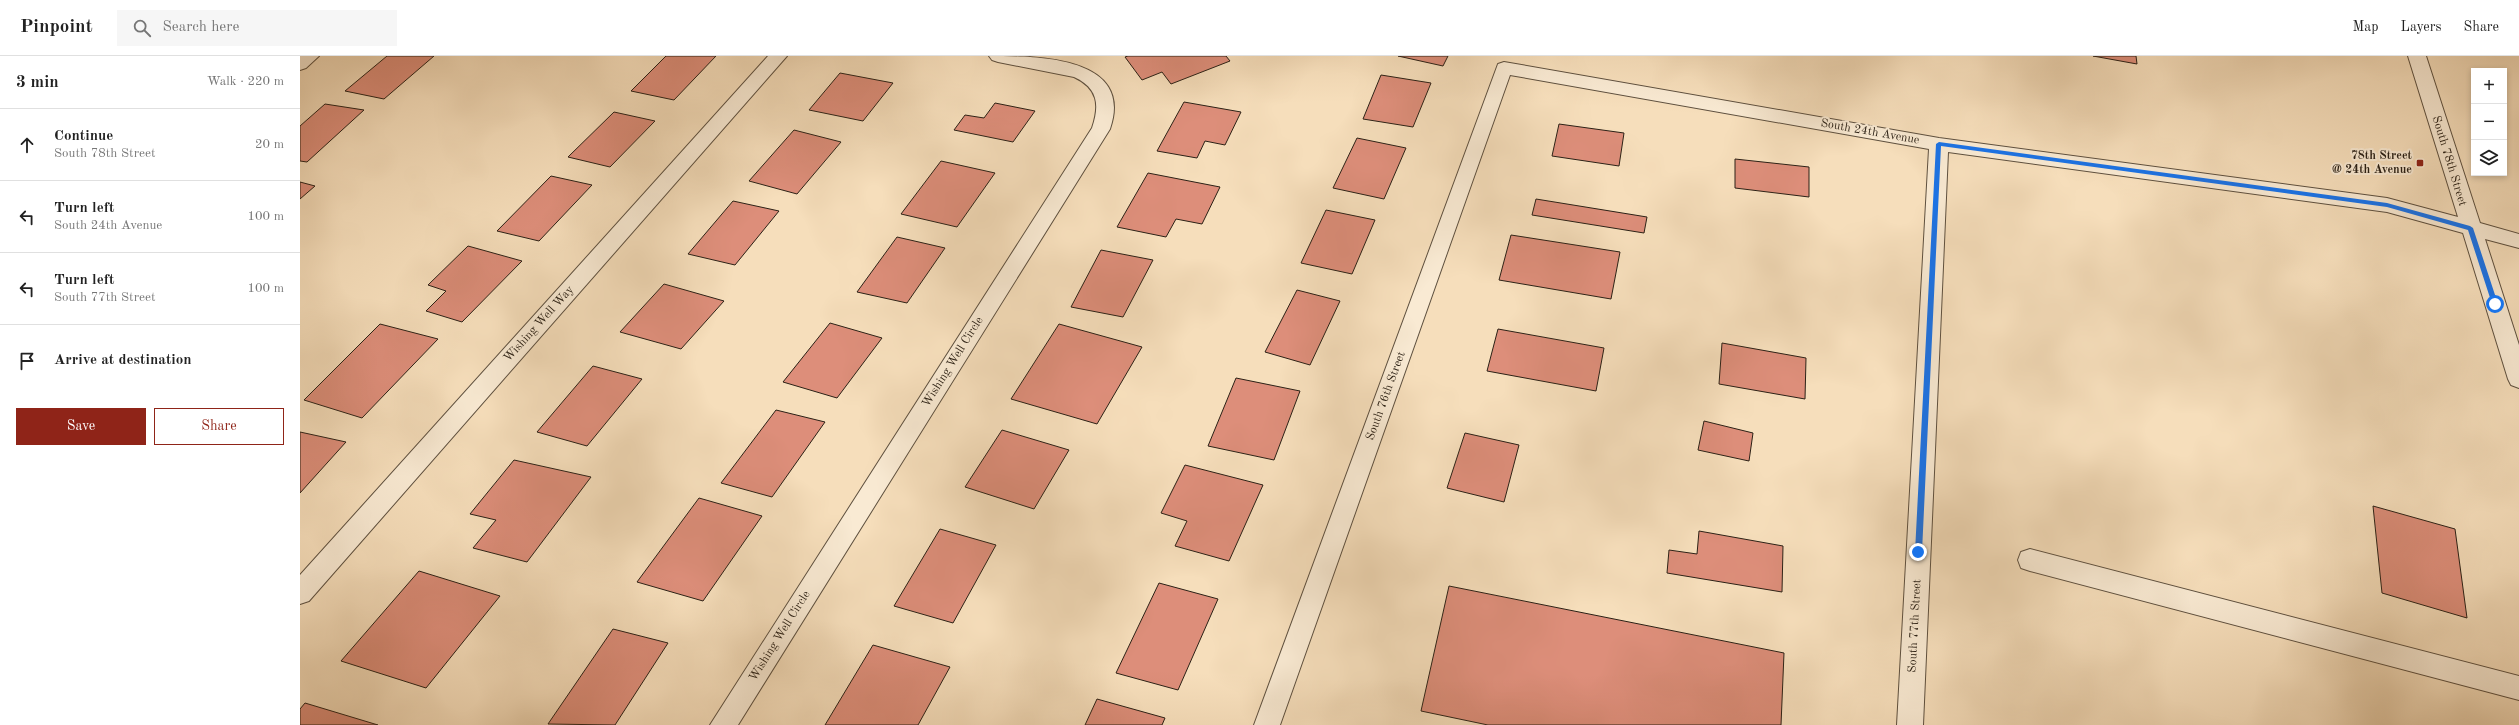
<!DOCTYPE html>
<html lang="en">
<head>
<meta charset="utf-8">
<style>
  :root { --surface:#fff; --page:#f6f6f6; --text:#222; --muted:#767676; --line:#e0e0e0; --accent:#8f2418 }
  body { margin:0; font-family:"Old Standard TT",serif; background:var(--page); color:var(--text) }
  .controls { position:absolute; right:12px; top:12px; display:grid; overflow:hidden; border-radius:0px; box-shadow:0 2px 6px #0003 }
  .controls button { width:36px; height:36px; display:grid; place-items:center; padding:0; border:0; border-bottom:1px solid var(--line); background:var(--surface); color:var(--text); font:20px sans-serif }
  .stop { position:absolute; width:12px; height:12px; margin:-9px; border:3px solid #1a73e8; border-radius:50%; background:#fff }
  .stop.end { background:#1a73e8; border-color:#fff; box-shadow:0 1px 4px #0008 }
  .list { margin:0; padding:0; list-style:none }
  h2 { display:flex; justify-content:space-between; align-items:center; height:52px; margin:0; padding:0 16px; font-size:17px }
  h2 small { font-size:13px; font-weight:400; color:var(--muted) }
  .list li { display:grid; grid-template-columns:26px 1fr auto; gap:12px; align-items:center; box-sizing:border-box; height:72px; padding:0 16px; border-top:1px solid var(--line) }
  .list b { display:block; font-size:15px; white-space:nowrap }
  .list p { margin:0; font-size:13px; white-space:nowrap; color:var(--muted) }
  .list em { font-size:13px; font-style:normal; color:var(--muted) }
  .actions { display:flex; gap:8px; padding:12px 16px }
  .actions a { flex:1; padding:9px 0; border:1px solid var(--accent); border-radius:0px; text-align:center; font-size:14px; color:var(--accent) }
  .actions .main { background:var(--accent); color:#fff }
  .icon { flex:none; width:22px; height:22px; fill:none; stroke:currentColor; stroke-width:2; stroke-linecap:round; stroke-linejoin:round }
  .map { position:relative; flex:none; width:2219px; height:669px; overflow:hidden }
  header { display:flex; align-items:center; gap:24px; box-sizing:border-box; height:56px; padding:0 20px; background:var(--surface); border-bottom:1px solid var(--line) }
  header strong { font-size:19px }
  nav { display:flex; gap:22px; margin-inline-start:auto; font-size:14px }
  .search { width:280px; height:36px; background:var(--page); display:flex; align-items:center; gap:10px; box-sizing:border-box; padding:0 14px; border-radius:0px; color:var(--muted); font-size:15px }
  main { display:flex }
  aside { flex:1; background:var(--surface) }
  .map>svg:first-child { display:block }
  .building { fill:#dd8e7a; stroke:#2b2116 }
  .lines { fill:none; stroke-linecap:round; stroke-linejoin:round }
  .minor-casing { stroke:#5e503f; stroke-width:2 }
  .minor { fill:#f9ead3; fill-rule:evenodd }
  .route { fill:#1a73e8 }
  .poi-dot { fill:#8f2418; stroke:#f9ead3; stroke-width:1.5 }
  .labels { text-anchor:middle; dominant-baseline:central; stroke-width:4; stroke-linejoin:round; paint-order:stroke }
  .street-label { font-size:12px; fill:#2b2116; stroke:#f9ead3 }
  .poi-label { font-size:12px; font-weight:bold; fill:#2b2116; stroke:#f9ead3; text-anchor:end }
</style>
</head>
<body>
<header>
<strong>Pinpoint</strong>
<div class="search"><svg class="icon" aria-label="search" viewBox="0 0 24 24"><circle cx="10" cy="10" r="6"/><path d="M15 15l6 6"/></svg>Search here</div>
<nav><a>Map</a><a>Layers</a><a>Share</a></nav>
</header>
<main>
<aside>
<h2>3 min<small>Walk · 220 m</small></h2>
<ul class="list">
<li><svg class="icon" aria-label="ahead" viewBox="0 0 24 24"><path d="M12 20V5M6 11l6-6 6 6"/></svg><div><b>Continue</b><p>South 78th Street</p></div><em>20 m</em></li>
<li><svg class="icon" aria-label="left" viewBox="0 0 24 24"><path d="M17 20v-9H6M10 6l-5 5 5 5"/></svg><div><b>Turn left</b><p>South 24th Avenue</p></div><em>100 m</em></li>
<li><svg class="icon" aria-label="left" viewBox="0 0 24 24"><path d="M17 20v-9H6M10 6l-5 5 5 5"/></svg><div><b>Turn left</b><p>South 77th Street</p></div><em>100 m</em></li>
<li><svg class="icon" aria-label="arrive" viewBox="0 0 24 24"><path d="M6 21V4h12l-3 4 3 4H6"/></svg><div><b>Arrive at destination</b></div></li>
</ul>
<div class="actions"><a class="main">Save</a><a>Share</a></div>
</aside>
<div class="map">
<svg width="2219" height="669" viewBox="0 0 2219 669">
  <rect width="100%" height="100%" fill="#f6debb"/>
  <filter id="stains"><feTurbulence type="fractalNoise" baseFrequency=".005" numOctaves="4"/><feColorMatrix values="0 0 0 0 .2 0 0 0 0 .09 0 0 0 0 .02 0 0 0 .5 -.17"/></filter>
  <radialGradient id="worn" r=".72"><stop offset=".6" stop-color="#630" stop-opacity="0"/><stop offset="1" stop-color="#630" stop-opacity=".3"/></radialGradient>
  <!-- building -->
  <path class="building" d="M87 0H134L84 43 45 35Z
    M366 0H416L374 44 331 35Z
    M828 0H926L930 5 871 28 862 16 842 24 825 1Z
    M1098 0H1148L1143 10Z
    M1793 0H1836L1837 8Z
    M540 17 593 27 563 65 509 54Z
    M1081 19 1131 27 1113 71 1063 63Z
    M884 46 941 56 925 89 905 85 897 102 857 95Z
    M695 47 735 55 713 86 654 74 665 59 684 62Z
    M25 48 64 54 7 106 0 105V70Z
    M314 56 355 65 310 111 268 101Z
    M1259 68 1324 77 1319 110 1252 100Z
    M494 74 541 86 497 138 449 125Z
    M1057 82 1106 92 1084 143 1033 132Z
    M1435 103 1509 111V141L1435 132Z
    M641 105 695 117 657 171 601 158Z
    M848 117 920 131 902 168 876 163 866 181 817 171Z
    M251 120 292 129 239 185 197 175Z
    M0 126 15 130 0 143Z
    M1236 143 1347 161 1344 177 1232 159Z
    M433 145 479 155 435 209 388 198Z
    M1026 154 1075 164 1052 218 1001 207Z
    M1211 179 1320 196 1311 243 1199 224Z
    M597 181 645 192 607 247 557 236Z
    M168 190 222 205 162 266 126 255 146 235 128 229Z
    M801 194 853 204 823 261 771 251Z
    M364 228 424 245 381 293 320 276Z
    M997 234 1040 245 1010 309 965 296Z
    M530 267 582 282 537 342 483 326Z
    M80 268 138 283 62 362 4 344Z
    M759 268 842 291 797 368 711 343Z
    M1198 273 1304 292 1296 335 1187 315Z
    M1422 287 1506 302 1505 343 1419 328Z
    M293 310 342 323 287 390 237 376Z
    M936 322 1000 335 974 404 908 390Z
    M476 354 525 366 472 441 421 427Z
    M1404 365 1453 377 1449 405 1398 394Z
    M702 374 769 394 734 453 665 431Z
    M0 376 46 386 0 437Z
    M1165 377 1219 389 1204 446 1147 432Z
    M214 404 291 421 227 506 173 492 196 464 170 458Z
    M885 409 963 429 929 505 875 490 887 465 861 457Z
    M399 442 462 460 403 545 337 526Z
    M2073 450 2155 473 2167 562 2082 537Z
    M640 473 696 489 653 567 594 550Z
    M1399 475 1483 490 1482 536 1367 517 1369 494 1397 498Z
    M119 515 200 540 126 632 41 605Z
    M859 527 918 543 878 634 816 617Z
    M1149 530 1484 597 1481 669H1188L1121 655Z
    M313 573 368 587 315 669 248 668Z
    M573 589 650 611 618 669H525Z
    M797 643 865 662 862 669H785Z
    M5 647 78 669H0V653Z"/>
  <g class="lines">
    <!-- minor casing -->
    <g class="minor-casing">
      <path id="minor" d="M0 0H19L6 12 0 14Z
        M468 0H487L9 545 0 548V519Z
        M689 0C736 0 835 0 810 73L438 669H410L792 72C800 49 798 32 774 21L698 6 692 4Z
        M2108 0H2126L2180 167 2219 178V192L2185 183 2219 289V332L2211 329 2208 323 2163 177 2087 156 1648 96 1623 669H1597L1629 93 1210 19 980 669H954L1198 8 1204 6 1639 82 2087 142 2158 161Z
        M1730 493 2219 620V644L1730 515 1721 512 1718 504 1721 496Z"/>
    </g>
    <!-- minor -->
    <use href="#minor" class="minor"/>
  </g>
  <!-- route -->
  <path class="route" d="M1639 86 2087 147 2170 170 2173 172 2198 248 2195 250 2192 248 2168 174 2087 151 1641 90 1622 496 1618 499 1615 496 1636 88Z"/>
  <!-- markers -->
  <rect class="poi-dot" x="2116" y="103" width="8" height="8" rx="2"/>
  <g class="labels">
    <!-- street labels -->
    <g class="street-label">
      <text transform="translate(1570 76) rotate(10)">South 24th Avenue</text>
      <text transform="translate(2149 105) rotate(73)">South 78th Street</text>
      <text transform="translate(239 268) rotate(-48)">Wishing Well Way</text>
      <text transform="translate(653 306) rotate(-58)">Wishing Well Circle</text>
      <text transform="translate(1086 340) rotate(-70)">South 76th Street</text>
      <text transform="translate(1615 570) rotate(-87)">South 77th Street</text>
      <text transform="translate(480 580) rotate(-58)">Wishing Well Circle</text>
    </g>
    <!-- poi labels -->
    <g class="poi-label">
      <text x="2112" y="100">78th Street<tspan x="2112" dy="14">@ 24th Avenue</tspan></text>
    </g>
  </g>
  <rect width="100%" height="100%" filter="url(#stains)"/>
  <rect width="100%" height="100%" fill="url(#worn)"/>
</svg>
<div class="controls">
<button>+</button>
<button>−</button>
<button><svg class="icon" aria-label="layers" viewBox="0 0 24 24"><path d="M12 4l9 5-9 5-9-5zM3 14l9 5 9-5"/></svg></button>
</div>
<div class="stop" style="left:2195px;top:248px"></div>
<div class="stop end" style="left:1618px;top:496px"></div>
</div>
</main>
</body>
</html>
